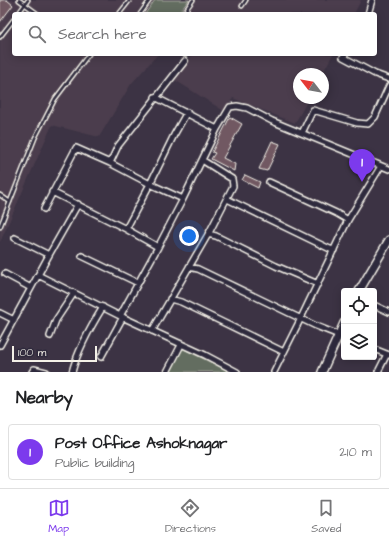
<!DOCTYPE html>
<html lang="en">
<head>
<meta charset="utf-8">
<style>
  :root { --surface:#fff; --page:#f6f6f6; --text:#202124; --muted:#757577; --line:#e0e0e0; --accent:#7c3aed }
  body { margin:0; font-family:"Architects Daughter",sans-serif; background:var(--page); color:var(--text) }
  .controls { position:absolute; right:12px; bottom:12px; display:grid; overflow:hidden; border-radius:4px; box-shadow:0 2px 10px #0003 }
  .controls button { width:36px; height:36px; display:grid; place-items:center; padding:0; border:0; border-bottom:1px solid var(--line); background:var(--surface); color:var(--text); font:20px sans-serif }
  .compass { position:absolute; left:293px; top:68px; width:36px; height:36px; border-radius:50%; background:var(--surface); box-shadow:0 2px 10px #0003; rotate:301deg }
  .scale { position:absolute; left:12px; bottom:10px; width:85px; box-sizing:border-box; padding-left:4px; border:2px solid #f4f1e8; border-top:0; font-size:11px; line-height:14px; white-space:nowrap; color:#f4f1e8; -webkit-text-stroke:3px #2f2a3d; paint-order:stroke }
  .you { position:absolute; left:189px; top:236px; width:14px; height:14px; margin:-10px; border:3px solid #fff; border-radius:50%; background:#1a73e8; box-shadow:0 0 0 6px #1a73e833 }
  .badge { display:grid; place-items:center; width:26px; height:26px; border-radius:50%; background:var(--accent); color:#fff; font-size:13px; font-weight:700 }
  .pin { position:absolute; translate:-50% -33px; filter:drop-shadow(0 1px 2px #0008) }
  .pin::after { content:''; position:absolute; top:21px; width:14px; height:12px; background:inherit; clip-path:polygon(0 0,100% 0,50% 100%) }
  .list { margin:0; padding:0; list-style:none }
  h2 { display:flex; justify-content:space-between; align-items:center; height:52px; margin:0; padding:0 16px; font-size:17px }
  h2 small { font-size:13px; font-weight:400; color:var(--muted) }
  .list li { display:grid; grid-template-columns:26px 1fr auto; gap:12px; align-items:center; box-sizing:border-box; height:56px; margin:0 8px 8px; padding:0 8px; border:1px solid var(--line); border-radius:4px }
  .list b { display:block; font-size:15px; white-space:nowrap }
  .list p { margin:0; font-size:13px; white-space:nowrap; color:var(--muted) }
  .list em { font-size:13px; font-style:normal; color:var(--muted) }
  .icon { flex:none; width:22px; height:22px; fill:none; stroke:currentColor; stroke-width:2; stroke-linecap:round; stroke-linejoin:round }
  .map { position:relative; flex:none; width:389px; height:372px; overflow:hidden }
  .search { position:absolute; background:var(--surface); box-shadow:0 2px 10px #0003; left:12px; right:12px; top:12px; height:44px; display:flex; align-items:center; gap:10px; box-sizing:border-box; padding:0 14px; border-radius:4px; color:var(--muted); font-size:15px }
  .sheet { height:116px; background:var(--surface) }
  nav { display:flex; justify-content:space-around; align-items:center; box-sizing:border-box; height:56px; border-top:1px solid var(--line); background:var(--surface); font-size:11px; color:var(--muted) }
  nav a { display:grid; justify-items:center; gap:2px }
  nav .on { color:var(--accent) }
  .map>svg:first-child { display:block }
  .built { fill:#4c3e4d }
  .green { fill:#646d61; stroke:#acafa4 }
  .building { fill:#715962; stroke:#f4f1e8 }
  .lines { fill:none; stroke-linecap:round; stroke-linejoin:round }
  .lane-casing { stroke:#f4f1e8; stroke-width:5.5 }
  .street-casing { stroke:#f4f1e8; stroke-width:8 }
  .secondary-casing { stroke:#f4f1e8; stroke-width:10 }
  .lane { stroke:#2f2a3d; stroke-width:2.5 }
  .street { stroke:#2f2a3d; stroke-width:5 }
  .secondary { stroke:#2f2a3d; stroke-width:7 }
</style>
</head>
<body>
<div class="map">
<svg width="389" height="372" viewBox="0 0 389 372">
  <rect width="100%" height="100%" fill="#3c3344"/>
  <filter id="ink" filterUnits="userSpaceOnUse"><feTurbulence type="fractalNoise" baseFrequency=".025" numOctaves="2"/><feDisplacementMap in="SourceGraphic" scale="8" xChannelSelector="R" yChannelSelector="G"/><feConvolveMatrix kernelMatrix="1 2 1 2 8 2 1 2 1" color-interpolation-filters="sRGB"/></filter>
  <g filter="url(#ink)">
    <!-- built -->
    <path class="built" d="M0 0H361L354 14H14V54H158L131 84 99 137 52 125 0 242Z
      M193 54H333L322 74H299V98H309L295 123 233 98 224 111 175 80Z"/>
    <!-- green -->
    <path class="green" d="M155 0H189L178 14H145Z
      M182 348 230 372H170Z"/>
    <!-- building -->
    <path class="building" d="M0 0H7L13 5 0 22Z
      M230 117 242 124 223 158 235 164 234 171 211 159 215 153 212 152Z
      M272 141 280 144 267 171 259 169Z
      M245 175 260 182 258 188 242 180Z"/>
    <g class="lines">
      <!-- lane casing -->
      <g class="lane-casing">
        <path id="lane" d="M19 0 38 14
          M242 6 246 0
          M18 14 28 0
          M119 14 130 0
          M140 14 150 0
          M183 14 193 0
          M0 37 14 19
          M0 195 10 202
          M0 227 35 138 55 99 89 54"/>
      </g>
      <!-- street casing -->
      <g class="street-casing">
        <path id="street" d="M368 14 372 0
          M345 54 343 57 375 74 389 79
          M155 97 217 129 183 199
          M217 129 230 107 237 106 247 108 272 121 389 169
          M302 133 313 110 357 123 368 124 375 117 389 86
          M110 163 118 146 185 61
          M269 182 336 213 348 220
          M227 199 330 249 334 250
          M44 209 76 148 110 163 150 184 126 229 52 192
          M126 229 158 247
          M208 234 216 236 276 266 318 284
          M49 255 78 204
          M82 256 138 283
          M189 267 198 269 316 326 344 337
          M5 274 31 288
          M38 275 120 316 158 247 183 199 150 184 174 135 187 112
          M170 299 181 302 284 352
          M374 305 389 312
          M0 313 14 320
          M120 316 205 355 237 372
          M152 331 210 231 233 186 232 179 202 160
          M50 336 56 320 74 293
          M0 345 49 255 15 238
          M374 349 389 355
          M101 357 123 317
          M32 372 34 369 46 372
          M72 372C78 349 90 328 103 307
          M167 372 181 345
          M274 372 301 318 348 220 381 166
          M378 372 387 354"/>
      </g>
      <!-- secondary casing -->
      <g class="secondary-casing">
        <path id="secondary" d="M359 291 389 240
          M322 372 344 323"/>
      </g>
      <!-- lane -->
      <use href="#lane" class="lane"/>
      <!-- street -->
      <use href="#street" class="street"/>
      <!-- secondary -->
      <use href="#secondary" class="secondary"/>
    </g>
  </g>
</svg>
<div class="controls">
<button><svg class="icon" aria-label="locate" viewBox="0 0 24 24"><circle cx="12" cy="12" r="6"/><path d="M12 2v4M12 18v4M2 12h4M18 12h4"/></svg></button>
<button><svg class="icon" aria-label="layers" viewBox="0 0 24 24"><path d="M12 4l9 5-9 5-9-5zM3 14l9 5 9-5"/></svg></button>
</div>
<svg class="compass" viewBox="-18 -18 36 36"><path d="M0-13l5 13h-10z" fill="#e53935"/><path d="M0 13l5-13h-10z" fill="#757577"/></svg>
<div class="scale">100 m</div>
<div class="you"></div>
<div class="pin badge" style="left:362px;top:182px">1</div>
<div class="search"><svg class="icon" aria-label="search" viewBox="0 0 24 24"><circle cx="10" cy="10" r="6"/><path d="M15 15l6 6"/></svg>Search here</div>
</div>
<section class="sheet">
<h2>Nearby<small></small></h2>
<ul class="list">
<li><span class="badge">1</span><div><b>Post Office Ashoknagar</b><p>Public building</p></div><em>210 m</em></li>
</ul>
</section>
<nav>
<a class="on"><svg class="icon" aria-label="map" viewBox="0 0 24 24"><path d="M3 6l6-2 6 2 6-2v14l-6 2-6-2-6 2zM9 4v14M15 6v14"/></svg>Map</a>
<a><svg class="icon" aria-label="directions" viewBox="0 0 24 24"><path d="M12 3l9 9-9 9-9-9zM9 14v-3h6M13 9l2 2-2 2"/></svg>Directions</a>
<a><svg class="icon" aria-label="saved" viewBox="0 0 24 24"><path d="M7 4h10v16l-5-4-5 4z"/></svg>Saved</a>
</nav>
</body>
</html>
